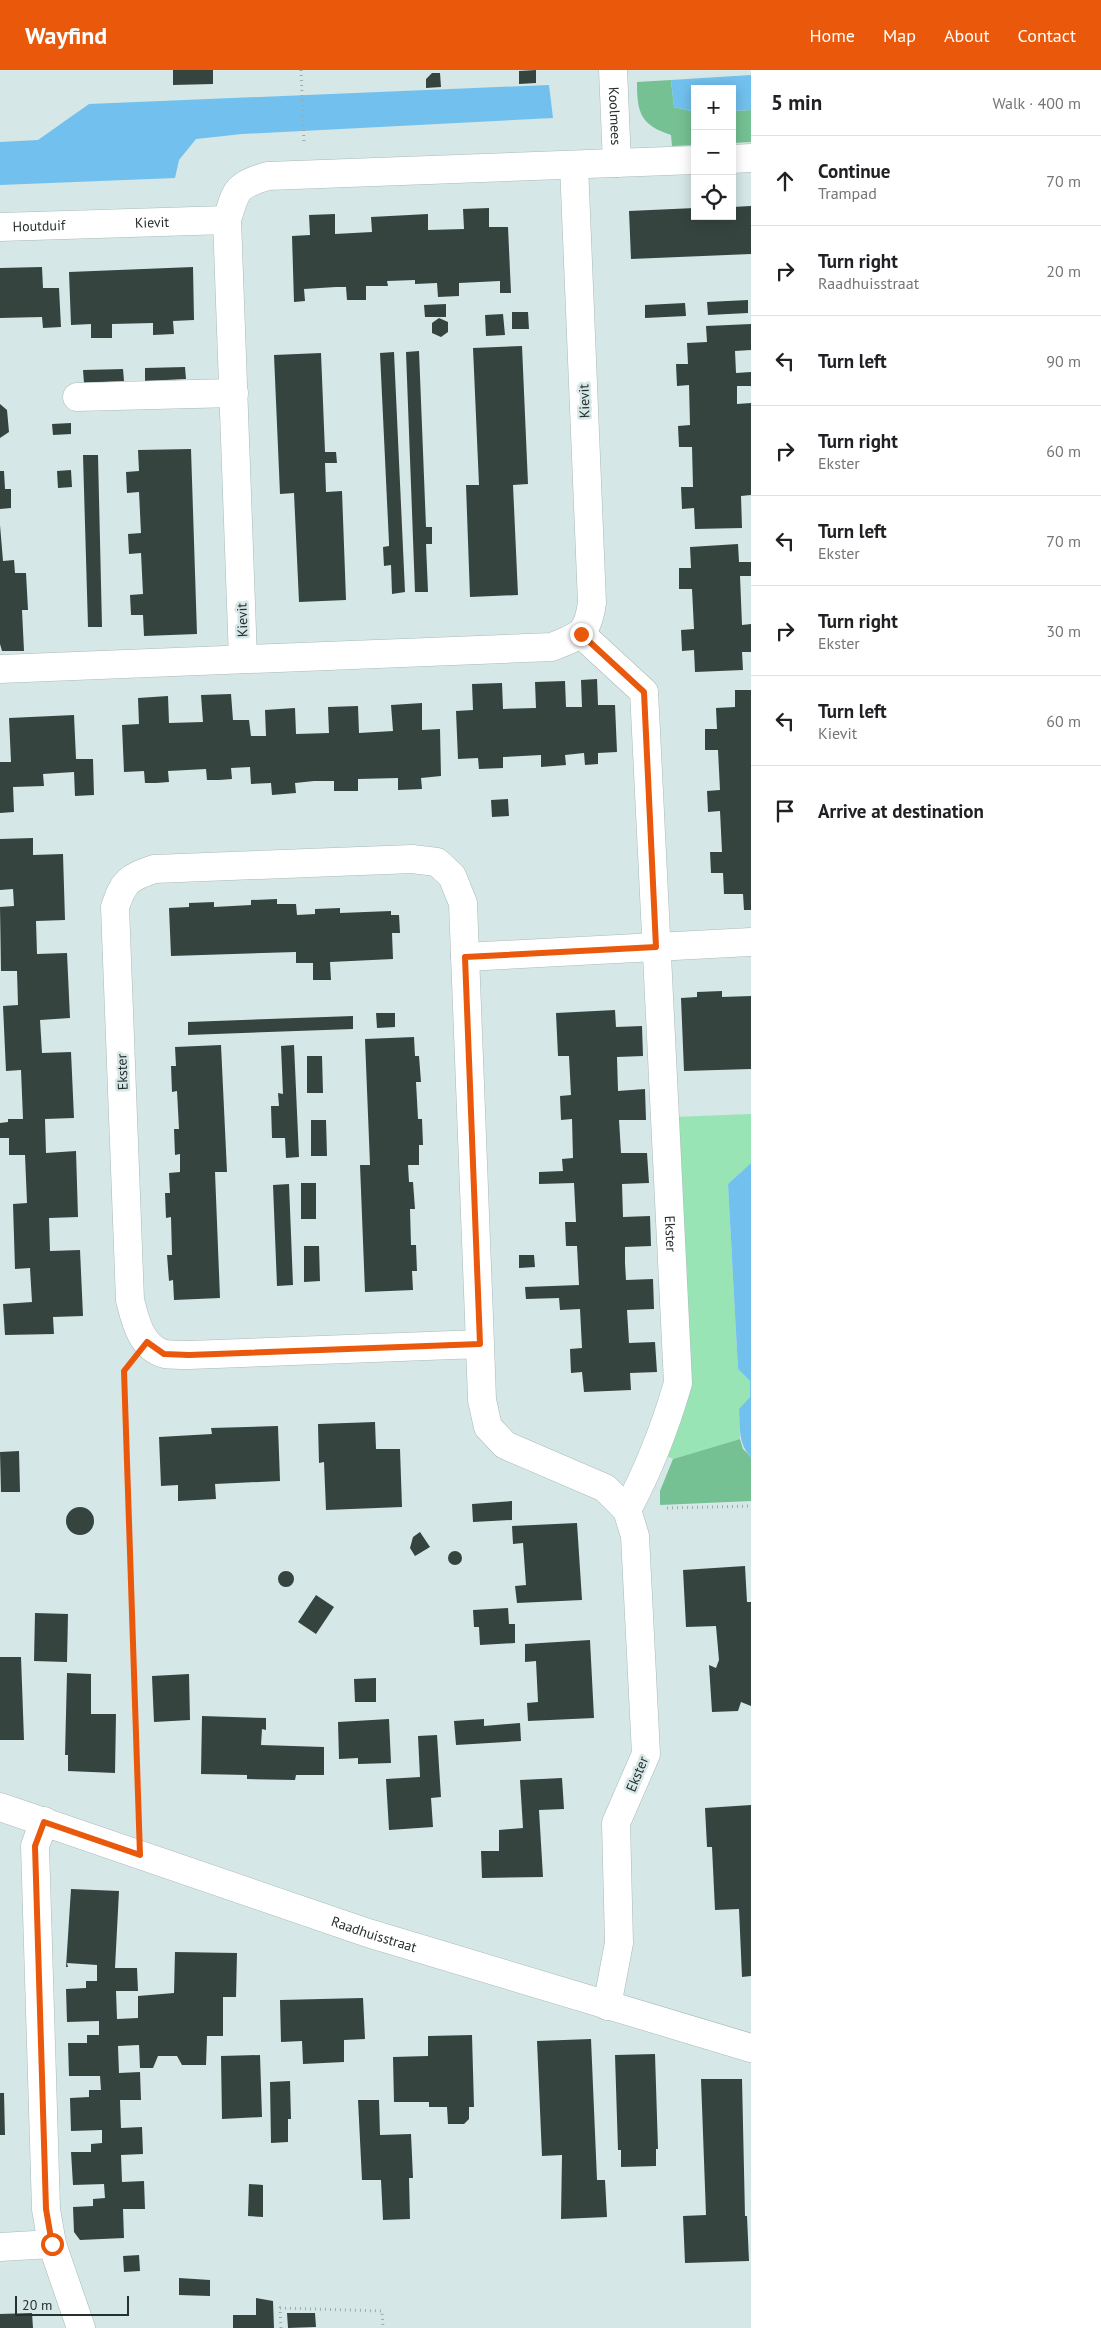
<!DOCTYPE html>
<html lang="en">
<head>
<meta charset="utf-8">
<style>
  :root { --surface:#fff; --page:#f6f6f6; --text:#202124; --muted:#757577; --line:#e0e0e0; --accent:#ea580c }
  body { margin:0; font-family:"PT Sans",sans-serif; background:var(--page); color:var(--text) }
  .controls { position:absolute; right:15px; top:15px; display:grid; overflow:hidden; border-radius:0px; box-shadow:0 2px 12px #0003 }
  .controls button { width:45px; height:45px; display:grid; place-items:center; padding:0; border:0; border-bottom:1px solid var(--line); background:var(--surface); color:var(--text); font:25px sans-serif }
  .scale { position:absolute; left:15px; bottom:12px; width:114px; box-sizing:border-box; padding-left:5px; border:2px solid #282f2f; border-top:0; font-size:14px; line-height:18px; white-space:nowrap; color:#282f2f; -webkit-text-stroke:4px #d5e7e6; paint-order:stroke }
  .stop { position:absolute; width:15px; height:15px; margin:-11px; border:4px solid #ea580c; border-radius:50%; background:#fff }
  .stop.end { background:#ea580c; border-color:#fff; box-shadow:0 1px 5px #0008 }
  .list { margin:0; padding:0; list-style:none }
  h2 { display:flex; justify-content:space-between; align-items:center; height:65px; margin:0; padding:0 20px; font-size:21px }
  h2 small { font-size:16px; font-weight:400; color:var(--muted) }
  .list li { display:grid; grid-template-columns:32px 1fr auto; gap:15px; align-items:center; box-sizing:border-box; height:90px; padding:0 20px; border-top:1px solid var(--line) }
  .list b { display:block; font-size:19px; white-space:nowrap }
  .list p { margin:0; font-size:16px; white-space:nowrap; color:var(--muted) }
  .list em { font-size:16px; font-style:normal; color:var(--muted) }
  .icon { flex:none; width:28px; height:28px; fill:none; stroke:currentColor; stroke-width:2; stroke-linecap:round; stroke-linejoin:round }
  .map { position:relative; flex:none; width:751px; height:2258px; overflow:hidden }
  header { display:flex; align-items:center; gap:30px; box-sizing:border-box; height:70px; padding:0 25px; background:var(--accent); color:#fff }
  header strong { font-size:24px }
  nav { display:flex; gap:28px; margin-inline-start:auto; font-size:18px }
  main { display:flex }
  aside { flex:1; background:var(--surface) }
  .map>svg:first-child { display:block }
  .green { fill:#99e4b5 }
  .forest { fill:#75c193 }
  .water { fill:#71c0ee }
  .building { fill:#364440 }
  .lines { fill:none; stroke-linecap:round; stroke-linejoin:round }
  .minor-casing { stroke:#a9bab9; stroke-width:29 }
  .path { stroke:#9dacab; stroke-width:3; stroke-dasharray:1 4; stroke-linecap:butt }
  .minor { stroke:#fff; stroke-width:28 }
  .route { stroke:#ea580c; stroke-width:6 }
  .labels { text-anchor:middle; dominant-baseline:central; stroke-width:5; stroke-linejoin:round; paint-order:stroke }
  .street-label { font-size:14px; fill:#282f2f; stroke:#d5e7e6 }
</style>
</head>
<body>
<header>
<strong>Wayfind</strong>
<nav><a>Home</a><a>Map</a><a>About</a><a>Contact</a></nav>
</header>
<main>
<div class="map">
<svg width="751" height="2258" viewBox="0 0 751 2258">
  <rect width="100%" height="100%" fill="#d5e7e6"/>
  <!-- green -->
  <path class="green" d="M751 1044V1093L728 1114 738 1299 750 1311V1327L739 1340 740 1369 673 1389 662 1384 674 1047Z"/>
  <!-- forest -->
  <path class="forest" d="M671 10 674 37 695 42V75L672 76 671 65C640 55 637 42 637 12Z
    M751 40V72L732 73V41Z
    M740 1369 743 1379 751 1387V1431L660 1435V1421L673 1389Z"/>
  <!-- water -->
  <path class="water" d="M751 5V40L732 41V19H695V42L674 37 671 10Z
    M549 15 553 48 242 64 196 69 179 90 175 108 0 115V72L38 70 89 34Z
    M751 1093V1387C738 1374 740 1357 739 1339L750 1327V1311L738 1299 728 1114Z"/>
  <!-- building -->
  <path class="building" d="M173 0H213V14L173 15Z
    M536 0V13L519 14V1Z
    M432 3H440L441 17 426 18V9Z
    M751 136V184L631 189 629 141 695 138V146H732V137Z
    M489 138V157H508L511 223H500V211L459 213V226L438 227 437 213 415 214V210L387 211 388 216H366V230H347L346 217H336L304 219 305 231 294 232 292 166 310 165 309 145 335 144V164L372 162 371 147 428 144V160L464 159 463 139Z
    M42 197 43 218H59L61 257 43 258 42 247 0 248V198Z
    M193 197 194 250 173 251 174 264 153 265V253L112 254V268H91V254L71 255 69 202Z
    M748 230V243L708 245 707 232Z
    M685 233 686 246 645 248V235Z
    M446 234V247H425L424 235Z
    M512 242H528L529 259H512Z
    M503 244 505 265 486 266 485 245Z
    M439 248 448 252V262L441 267 432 263V253Z
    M751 254V280L735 281 736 303 751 302V316H737V334L751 333V425L741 426 742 458 695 459 694 438 682 439 681 417H693L692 377H679L678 356 690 355 689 315 677 316 676 294H688L687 273 707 272 706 256Z
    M522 276 528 414 513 415 518 525 470 527 466 415H479L473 278Z
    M419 281 426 457H432V474H426L428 522H415L406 282Z
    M394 282 405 522 392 524 391 495 384 496 383 477 389 476V473L380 283Z
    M321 283 325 382H336L337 393H325L326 422 342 421 346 530 299 532 294 423 280 424 274 285Z
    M185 297 186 309 145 311V298Z
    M123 299 124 311 84 313 83 300Z
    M0 334 7 340 9 362 0 368Z
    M71 353V364L53 365 52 354Z
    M191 379 197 564 144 566 143 545H131L130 525 143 524 141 483 129 484 128 464 141 463 139 422 127 423 126 402 139 401 138 380Z
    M83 385H98L102 557H88Z
    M71 400 72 417 58 418 57 401Z
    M0 401H4L5 419H11V438L0 439Z
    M0 455 3 491 14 490 15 503H26L28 540H22L24 581H2L0 574Z
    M738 474 739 492H751V506H740L742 555 751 554V582H742L743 600 695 602 694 580 682 581 681 560 694 559 692 519H679V498H691L690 477Z
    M597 609 598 635H615L617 682 598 683V694L585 695 584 683 565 685 566 695 541 697V685L503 687V698L479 699 478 688 458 689 456 641 473 640 472 614 502 613 503 639 536 638 535 612 565 611 566 637H582L581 610Z
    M735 620H751V840H744L743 824H724L723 803H711L710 782H722L720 741 708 742 707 721 720 720 718 680H705V659H717L716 638 735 637Z
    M231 624 233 650H249L251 666H266L265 640 295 638 296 664 329 663 328 637 358 636 359 663 393 661 391 635 422 633V660L440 659 441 706 421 708 422 719 398 720V708L358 709V721H334V711H314L295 713 296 723 272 725 271 713 251 714 250 697 231 698 232 709 219 710H207L206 699 168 701 169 712 156 713H145L144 701 124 702 122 655 139 654 138 628 168 626 169 653 203 652 201 625Z
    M74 645 76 689H93L94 725 75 726 74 702 43 704 44 716 13 717 14 742 0 743V692H11L9 648Z
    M508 729 509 746 492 747 491 730Z
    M33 768V785L63 784 65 850 36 851 37 884 67 883 70 948 40 950 42 983 71 982 74 1048 45 1049 46 1083 76 1081 78 1147 49 1148 50 1181 80 1180 83 1246 53 1247 54 1264 5 1265 3 1234 32 1232 30 1198 15 1199 13 1134 27 1133 25 1085H9V1068H0V1053L8 1052V1049H23L21 1000 6 1001 3 936 18 935 17 901H1L0 837 14 836 13 819 0 820V769Z
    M277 829V834H296L297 845 315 844V839L340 838V843L391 841V845H399L400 863H392L393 889 330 892 331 910H313V893H296V882L171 886 169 838 189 837V833L214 832V837L251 835V830Z
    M722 921V927L751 926V999L684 1001 681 928 697 927V922Z
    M615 940 616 957 642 956 643 986 617 987 618 1021 645 1019 646 1050H619L621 1083H647L649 1113 622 1114 623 1147 650 1146 651 1176 625 1177V1193L626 1210 653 1209 654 1239 627 1240 629 1273 655 1272 657 1302 630 1303 631 1320 584 1322 582 1302 571 1303 570 1279 582 1278 580 1239 560 1240 559 1228 526 1229 525 1217 579 1215 577 1176H566L565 1152H576L574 1113 539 1114V1102L563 1101 562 1089 573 1088 572 1049 561 1050 560 1026 571 1025 569 986H558L556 943Z
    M376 943H395V957L377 958Z
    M353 946V959L188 965V952Z
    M414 967 415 986H419L421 1012H416L418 1049H422L423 1075H419V1095H408L409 1112H413L415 1139H410L411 1175H416L417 1201H412L413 1220 365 1222 360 1095H370L365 969Z
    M221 975 227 1102H215L220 1228 174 1230 173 1210 169 1211 167 1185H172L171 1147 166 1148 165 1123H170L169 1103 180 1102V1084L175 1085 174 1059H179L177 1021 172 1022 171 996H176L175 977Z
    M294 975 299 1087 286 1088 285 1068H272L271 1036H279L278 1023 283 1024 281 976Z
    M307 986H322L323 1023H307Z
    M311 1050H326L327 1086H311Z
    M301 1113H316V1149H301Z
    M289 1114 293 1215 277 1216 273 1115Z
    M304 1176H319L320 1211 304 1212Z
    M519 1185H534L535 1197 519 1198Z
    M375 1352 376 1379H400L402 1437 326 1440 324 1392 319 1393 318 1354Z
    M278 1356 280 1411 215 1414 216 1429 178 1431V1415L161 1416 159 1367 212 1364 211 1358Z
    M19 1381 20 1422H1L0 1382Z
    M512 1431V1450L473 1452 472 1434Z
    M66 1451a14 14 0 1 1 28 0a14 14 0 1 1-28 0Z
    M577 1453 582 1530 517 1533 515 1516 526 1515 523 1473 513 1474 512 1456Z
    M420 1462 430 1477 415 1486 410 1478 413 1467Z
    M448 1488a7 7 0 1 1 14 0a7 7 0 1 1-14 0Z
    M745 1496 747 1532H751V1636L741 1632 738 1641 712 1642 709 1595 716 1598 719 1590 716 1556 686 1557 683 1500Z
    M278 1509a8 8 0 1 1 16 0a8 8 0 1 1-16 0Z
    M316 1525 334 1537 316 1564 298 1552Z
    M508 1538 509 1554H515V1573L480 1575 479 1557H474L473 1540Z
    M35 1543 68 1544 67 1592 34 1591Z
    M590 1570 594 1648 528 1651 527 1633 538 1632 536 1591 525 1592V1574Z
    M0 1587H21L24 1670H0Z
    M67 1603 91 1604V1644H116L115 1703 68 1701V1685H65Z
    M189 1604 190 1650 154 1652 152 1606Z
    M376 1608V1632H355L354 1609Z
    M202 1646 266 1648V1660L262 1659 261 1675 324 1677V1705H296L295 1710 247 1709V1705L201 1704Z
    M389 1649 391 1693 358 1694V1688L339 1689 338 1652Z
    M484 1649V1656L520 1653 521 1671 456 1675 454 1651Z
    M437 1665 441 1727 431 1728 433 1757 389 1760 386 1709 420 1707 418 1666Z
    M562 1708 564 1739 539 1740 543 1807 482 1808 481 1781H499V1760L523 1758 520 1710Z
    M751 1735V1906L742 1907 739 1839 715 1840 712 1777H707L705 1738Z
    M71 1819 119 1821 115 1898H137L138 1921H116L117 1949 138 1948V1926L174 1923 175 1882 237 1883 236 1927H223V1966H207L206 1995H182L177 1986H158L153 1998H140L139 1975 118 1976 119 2003 140 2002 141 2030H120L121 2058 142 2057 143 2084 121 2085 122 2112 144 2111 145 2139H123L124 2168 80 2170 74 2162 73 2137 93 2136V2129L105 2128 104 2114 73 2115 71 2082H91V2074L102 2073V2060L71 2061 70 2028 89 2027V2020H101L100 2006H69L68 1973H87V1965H99V1951L67 1952 66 1919 86 1918V1911H97V1895L67 1893 68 1897H66Z
    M363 1928 365 1969 344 1970V1992L303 1994 302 1971 281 1972 280 1930Z
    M472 1965 474 2037H469V2049L464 2054H448L447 2037H429V2032H394L393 1987 428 1986V1966Z
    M591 1969 597 2110H605L607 2147 561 2149 562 2085 542 2086 537 1971Z
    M655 1984 658 2079H656V2096L621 2097V2080H618L615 1985Z
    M260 1985 262 2047 222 2049 221 1986Z
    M701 2009H742L745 2146H747L749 2191 685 2193 683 2146 706 2145Z
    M290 2011 291 2049H288V2072L271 2073 270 2012Z
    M0 2023H4L5 2065H0Z
    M358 2030H379L380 2065 411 2064 413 2108H409L410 2149 383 2150 381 2110H362Z
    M249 2114 263 2115V2147L248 2146Z
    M139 2185 140 2201 124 2202 123 2186Z
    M179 2208 210 2210V2226L179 2225Z
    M256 2228 273 2231 274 2258H233V2245H256Z
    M32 2243 33 2258H0V2244Z
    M287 2243H315L316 2257 288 2258Z"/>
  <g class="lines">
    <!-- minor casing -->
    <g class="minor-casing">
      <g id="minor">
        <path id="s1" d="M613 0 617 93"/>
        <path d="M732 89 751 88"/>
        <path id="s2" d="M0 157 227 150"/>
        <path d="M77 327 234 323"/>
        <path id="s3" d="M581 564 644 622 645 641 678 1313C665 1358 649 1399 627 1440"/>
        <path d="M243 589 227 150C236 120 236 115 268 106L695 90"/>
        <path d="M0 599 552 577C580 565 587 566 592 533L574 95"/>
        <path d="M465 887 751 872"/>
        <path d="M480 1274 189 1285C181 1285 173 1285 165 1284 141 1278 135 1250 130 1230L115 837C124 811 128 808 154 799L412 789 437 792 452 806 463 833 480 1274 482 1330 488 1357 505 1375 605 1418 627 1440 635 1466 646 1684 616 1753 619 1873 607 1936"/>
        <path id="s4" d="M0 1737 368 1863 751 1978"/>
        <path d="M44 1751 35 1776 46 2139 52 2174 81 2258"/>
        <path d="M0 2177 52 2174"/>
      </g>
    </g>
    <!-- path -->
    <path class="path" d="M301 0 304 72
      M126 1299 124 1301 139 1749
      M667 1438 751 1436
      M281 2258 280 2238 382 2241 383 2258"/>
    <!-- minor -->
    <use href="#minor" class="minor"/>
  </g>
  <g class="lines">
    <!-- route -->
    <path class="route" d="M52 2174 46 2139 35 1776 44 1752 140 1785 124 1301 147 1272 164 1284 189 1285 480 1274 465 887 656 877 644 622 581 564"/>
  </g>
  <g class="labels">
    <!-- street labels -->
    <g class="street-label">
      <text stroke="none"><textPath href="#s1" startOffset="46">Koolmees</textPath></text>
      <text stroke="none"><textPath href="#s2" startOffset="152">Kievit</textPath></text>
      <text stroke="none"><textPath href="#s2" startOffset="39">Houtduif</textPath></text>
      <text transform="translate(584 331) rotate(-92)">Kievit</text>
      <text transform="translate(242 550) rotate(-92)">Kievit</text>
      <text transform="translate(122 1002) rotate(-92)">Ekster</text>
      <text stroke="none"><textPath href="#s3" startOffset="628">Ekster</textPath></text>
      <text transform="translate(637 1704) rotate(-68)">Ekster</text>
      <text stroke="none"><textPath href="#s4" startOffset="395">Raadhuisstraat</textPath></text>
    </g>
  </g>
</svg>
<div class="controls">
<button>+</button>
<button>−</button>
<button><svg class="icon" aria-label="locate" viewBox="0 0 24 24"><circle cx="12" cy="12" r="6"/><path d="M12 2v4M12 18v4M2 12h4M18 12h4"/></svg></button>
</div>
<div class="scale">20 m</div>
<div class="stop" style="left:52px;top:2174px"></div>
<div class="stop end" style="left:581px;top:564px"></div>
</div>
<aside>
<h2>5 min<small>Walk · 400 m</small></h2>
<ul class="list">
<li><svg class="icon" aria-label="ahead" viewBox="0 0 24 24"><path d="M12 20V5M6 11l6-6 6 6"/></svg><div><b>Continue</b><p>Trampad</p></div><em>70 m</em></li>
<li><svg class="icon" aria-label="right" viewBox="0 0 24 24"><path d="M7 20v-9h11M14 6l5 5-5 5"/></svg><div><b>Turn right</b><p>Raadhuisstraat</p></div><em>20 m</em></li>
<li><svg class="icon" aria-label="left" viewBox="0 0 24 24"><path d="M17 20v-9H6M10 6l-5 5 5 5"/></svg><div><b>Turn left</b></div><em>90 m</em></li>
<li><svg class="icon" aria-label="right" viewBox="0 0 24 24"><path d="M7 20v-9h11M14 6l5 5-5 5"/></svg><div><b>Turn right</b><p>Ekster</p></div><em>60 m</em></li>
<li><svg class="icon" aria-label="left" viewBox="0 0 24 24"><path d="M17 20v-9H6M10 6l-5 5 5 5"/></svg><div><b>Turn left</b><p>Ekster</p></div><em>70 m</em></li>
<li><svg class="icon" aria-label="right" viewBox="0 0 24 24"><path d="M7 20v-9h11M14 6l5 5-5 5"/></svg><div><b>Turn right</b><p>Ekster</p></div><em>30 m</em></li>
<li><svg class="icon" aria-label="left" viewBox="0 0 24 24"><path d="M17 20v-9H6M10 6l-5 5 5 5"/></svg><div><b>Turn left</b><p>Kievit</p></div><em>60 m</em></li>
<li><svg class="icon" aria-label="arrive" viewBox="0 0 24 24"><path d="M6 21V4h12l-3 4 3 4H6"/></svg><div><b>Arrive at destination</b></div></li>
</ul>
</aside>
</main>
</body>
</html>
